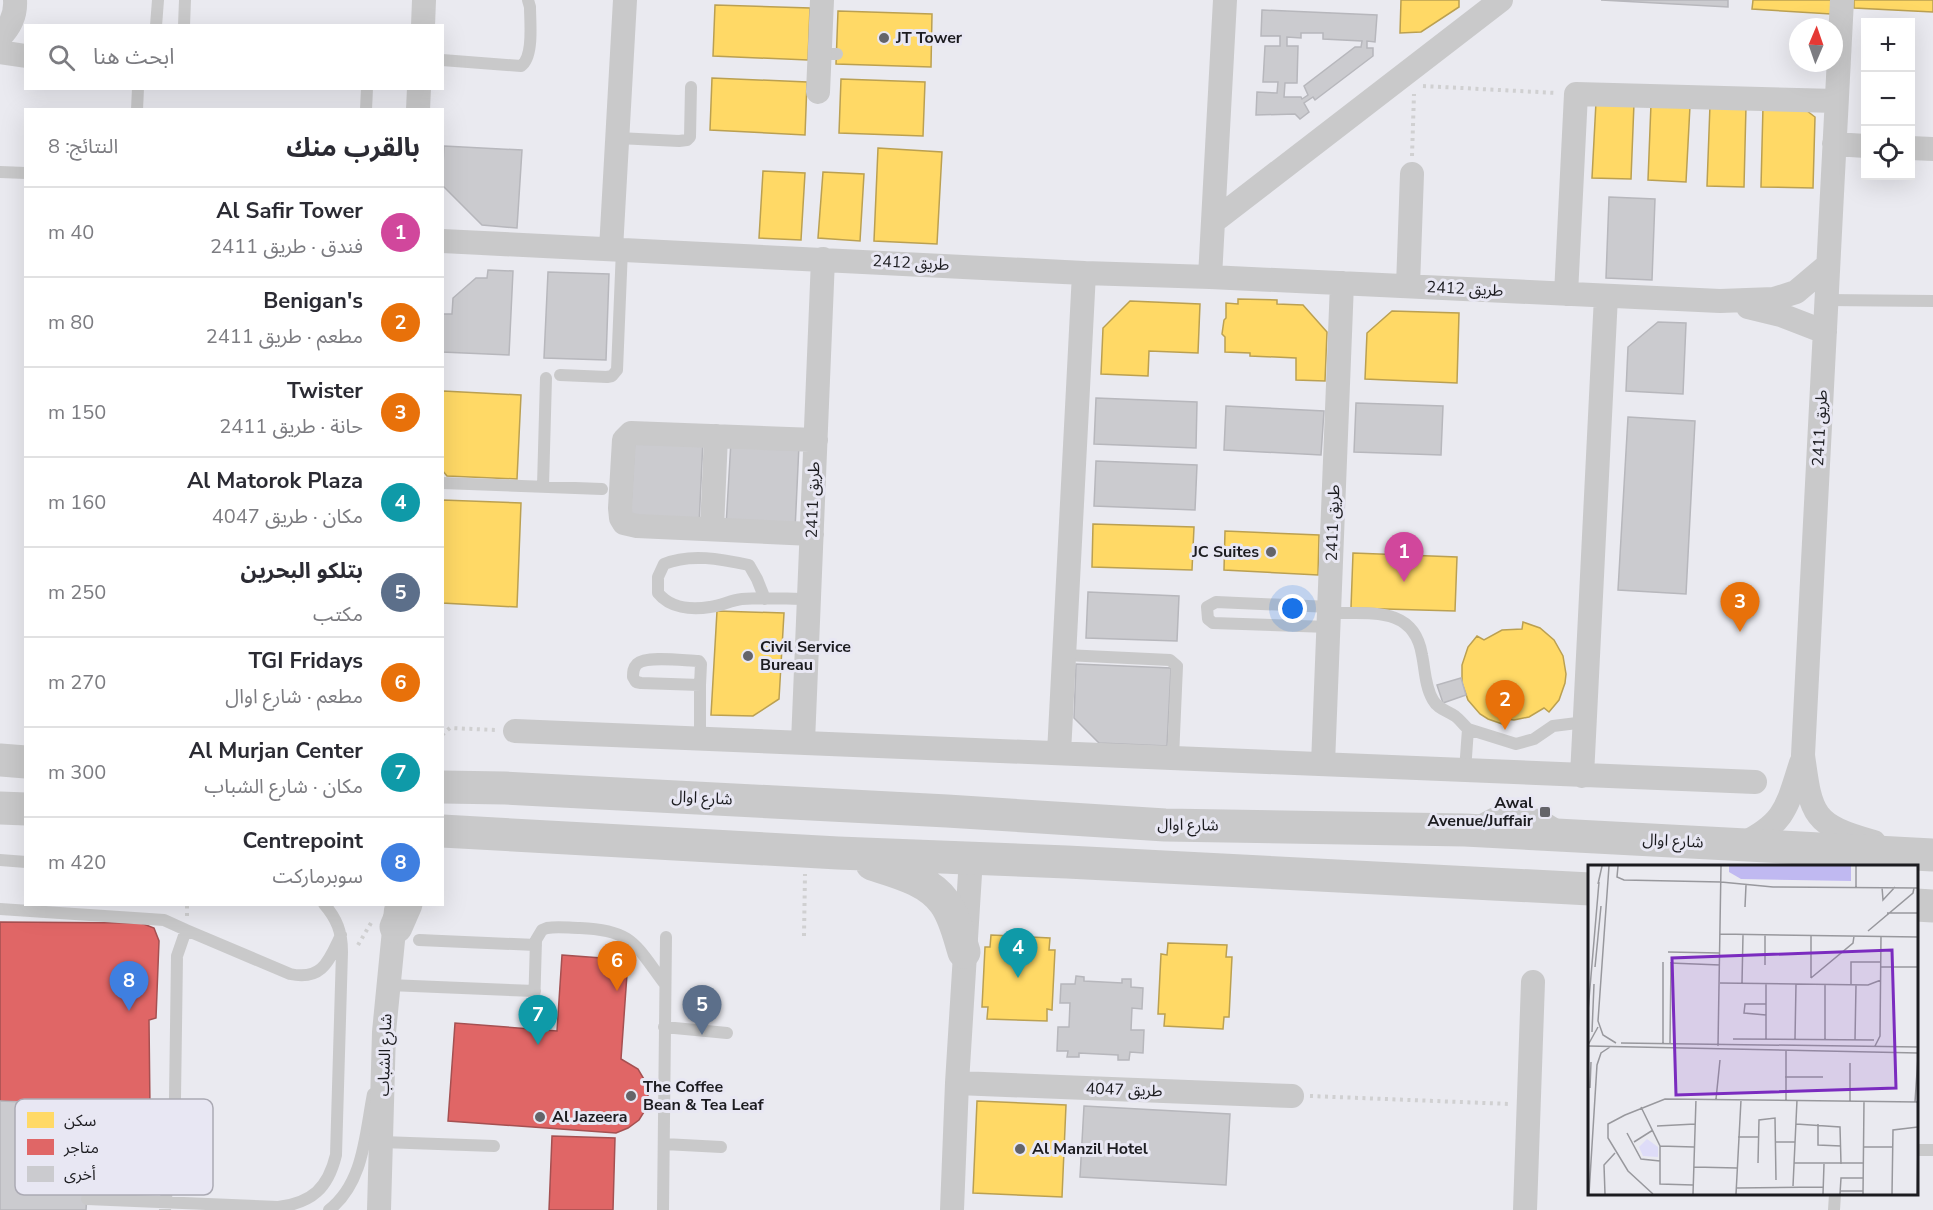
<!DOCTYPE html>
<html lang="ar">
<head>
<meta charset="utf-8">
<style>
  :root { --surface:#fff; --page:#f2f2f3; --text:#2b2b33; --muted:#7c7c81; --line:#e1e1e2; --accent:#1a73e8 }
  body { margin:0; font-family:"Nunito Sans","Noto Sans Arabic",sans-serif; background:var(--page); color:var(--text); direction:rtl }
  .controls { position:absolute; right:18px; top:18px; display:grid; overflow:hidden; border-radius:0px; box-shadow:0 6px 24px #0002 }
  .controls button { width:54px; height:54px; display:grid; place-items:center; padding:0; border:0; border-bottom:2px solid var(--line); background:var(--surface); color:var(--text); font:30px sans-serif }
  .compass { position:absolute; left:1789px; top:18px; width:54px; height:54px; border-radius:50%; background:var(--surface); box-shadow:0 6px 24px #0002; rotate:2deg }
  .you { position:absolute; left:1293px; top:609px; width:21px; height:21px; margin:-15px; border:4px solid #fff; border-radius:50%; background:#1a73e8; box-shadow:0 0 0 9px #1a73e833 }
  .badge { display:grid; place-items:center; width:39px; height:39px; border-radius:50%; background:var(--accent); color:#fff; font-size:20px; font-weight:700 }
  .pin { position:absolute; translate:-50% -50px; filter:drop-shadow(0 2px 3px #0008) }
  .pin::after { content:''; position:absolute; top:32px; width:21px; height:18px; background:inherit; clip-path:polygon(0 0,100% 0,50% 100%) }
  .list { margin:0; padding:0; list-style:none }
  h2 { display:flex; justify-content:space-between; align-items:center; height:78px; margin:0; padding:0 24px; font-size:26px }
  h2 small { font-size:20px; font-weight:400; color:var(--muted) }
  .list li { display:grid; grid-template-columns:39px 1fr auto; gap:18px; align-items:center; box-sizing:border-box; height:90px; padding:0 24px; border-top:2px solid var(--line) }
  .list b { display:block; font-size:22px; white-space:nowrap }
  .list p { margin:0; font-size:20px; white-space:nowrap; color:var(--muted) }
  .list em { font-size:20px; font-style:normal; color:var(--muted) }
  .icon { flex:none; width:33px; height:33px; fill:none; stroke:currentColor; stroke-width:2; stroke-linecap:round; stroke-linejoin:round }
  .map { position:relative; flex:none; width:1933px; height:1210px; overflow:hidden; direction:ltr }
  .search { position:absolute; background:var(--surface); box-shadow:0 6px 24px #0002; left:24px; top:24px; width:420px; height:66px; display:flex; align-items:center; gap:15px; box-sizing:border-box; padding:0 21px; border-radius:0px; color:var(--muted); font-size:22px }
  .panel { position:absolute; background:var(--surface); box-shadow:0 6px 24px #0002; left:24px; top:108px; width:420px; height:798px; border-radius:0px; direction:rtl }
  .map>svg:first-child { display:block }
  .homes { fill:#ffd966; stroke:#bba051; stroke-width:1.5 }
  .shops { fill:#e06666; stroke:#a55051; stroke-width:1.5 }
  .building { fill:#cbcbcf; stroke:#b7b7bc; stroke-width:1.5; fill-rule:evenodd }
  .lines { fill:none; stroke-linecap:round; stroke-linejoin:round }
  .path { stroke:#d0d0d1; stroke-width:4; stroke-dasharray:3 4.5; stroke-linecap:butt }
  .lane { stroke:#c9c9ca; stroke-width:12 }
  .street { stroke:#c9c9ca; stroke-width:24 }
  .secondary { stroke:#c9c9ca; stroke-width:33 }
  .poi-dot { fill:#646469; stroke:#e8e7f3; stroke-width:2 }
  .labels { text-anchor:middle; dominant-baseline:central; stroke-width:6; stroke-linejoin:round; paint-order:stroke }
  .poi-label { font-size:16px; font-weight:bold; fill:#1c1c20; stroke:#e8e7f3; text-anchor:start }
  .street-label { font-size:16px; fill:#1c1c20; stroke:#e8e7f3 }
  .inset-road { fill:none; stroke:#98989d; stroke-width:1.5 }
  .view { fill:#7b2cbf; fill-opacity:0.15; stroke:#7b2cbf; stroke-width:3 }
  .inset-edge { fill:none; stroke:#1c1c20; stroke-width:3 }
  .key { fill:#e8e7f3; stroke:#abaab4; stroke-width:1.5 }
  .key-label { font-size:16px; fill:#1c1c20 }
</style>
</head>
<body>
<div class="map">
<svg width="1933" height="1210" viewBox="0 0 1933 1210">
  <rect width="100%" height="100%" fill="#eaeaf0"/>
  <!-- homes -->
  <path class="homes" d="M1401 0H1459V7L1421 32 1400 33Z
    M1753 0H1832L1831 14 1752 9Z
    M1854 0H1933V12L1854 8Z
    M715 5 810 8 808 60 713 56Z
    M838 11 932 14 931 67 836 64Z
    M712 78 807 82 805 135 710 130Z
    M841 79 925 82 923 136 839 133Z
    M1596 102 1634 103 1631 179 1592 178Z
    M1651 104 1690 106 1686 182 1648 180Z
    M1798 104 1815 117 1813 188 1761 187 1763 106Z
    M1710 105 1746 106 1744 187 1707 186Z
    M878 148 942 152 937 244 874 241Z
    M763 171 805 173 801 240 759 238Z
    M823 172 864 174 860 241 818 238Z
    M1238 299 1277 300V304L1303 305 1327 332 1325 381 1296 380V358L1250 356V353L1225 352V337L1222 334 1224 320 1226 318V303L1238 304Z
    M1130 301 1200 304 1198 353 1149 351 1148 376 1101 374 1103 328Z
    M1392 311 1459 313 1457 383 1365 379 1367 333Z
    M443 391 521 395 517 479 447 476 442 470Z
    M442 500 521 503 517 607 442 603Z
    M1093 524 1194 527 1192 570 1092 567Z
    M1225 531 1319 535 1318 575 1224 570Z
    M1353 553 1457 557 1455 611 1351 608Z
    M717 611 784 613 779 699 753 716 711 715Z
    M1523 622 1540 628 1554 640 1563 656 1566 674 1565 683 1559 700 1549 712 1544 708 1529 717 1514 720 1506 719 1505 725 1488 719 1480 714 1468 700 1462 683V665L1468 647 1477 636 1484 640 1502 630 1522 629Z
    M991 935 1050 938 1049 950H1055L1052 1010 1047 1009V1021L987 1019 988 1007H982L985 947H990Z
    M1168 943 1227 945 1226 957H1232L1229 1017H1224L1223 1029 1164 1026 1165 1014H1158L1161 954 1167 955Z
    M977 1101 1066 1105 1062 1197 973 1193Z"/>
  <!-- shops -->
  <path class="shops" d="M0 922 141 923 154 928 159 941 156 1018 149 1020 150 1109 0 1101Z
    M562 955 628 960 621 1059 638 1069 648 1086V1098L644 1112 639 1120 628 1128 616 1133 448 1121 455 1023 557 1031Z
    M552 1136 615 1138 613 1210H549Z"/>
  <!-- building -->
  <path class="building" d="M1601 0H1728V7Z
    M1262 10 1377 15 1375 42 1367 41V48H1373V56L1315 100 1313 97 1304 103 1309 112 1300 119 1295 114 1256 115 1257 92 1277 93 1278 82H1263L1265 46H1280V36H1261ZM1301 33H1323V39L1362 41 1361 47H1355L1304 86 1308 95 1302 99 1301 97H1284L1285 83H1297L1298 46H1287V37L1301 38Z
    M444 146 522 150 517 228 482 225 442 185Z
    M1609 197 1655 199 1652 280 1606 278Z
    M488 270 513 271 509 355 442 352V314H452L453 298 476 278H487Z
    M548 272 609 274 606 360 544 358Z
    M1658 322 1686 323 1683 394 1626 391 1628 347Z
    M1096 398 1197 402 1196 448 1094 444Z
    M1356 403 1443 406 1441 455 1354 452Z
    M1226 406 1324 411 1321 455 1224 450Z
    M1628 417 1695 421 1686 594 1618 590Z
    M635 436 703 440 699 525 630 521Z
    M731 441 799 445 795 530 726 526Z
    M1096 461 1197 465 1195 510 1094 506Z
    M1088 592 1179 596 1177 641 1086 638Z
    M1076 664 1171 668 1167 746 1099 743 1074 718Z
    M1461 678 1466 695 1443 703 1437 685Z
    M1076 976 1084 977V981L1122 983V979H1131V987L1143 988 1142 1009 1132 1008 1131 1030H1144L1143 1053 1130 1052 1129 1060H1118V1055L1079 1053V1057H1067L1068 1051H1057L1058 1027H1069L1070 1003H1060L1061 984H1075Z
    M0 1101 93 1105 86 1210H0Z
    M1084 1106 1230 1114 1226 1185 1080 1177Z"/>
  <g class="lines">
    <!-- path -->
    <path class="path" d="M1423 86 1557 93
      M1412 156 1414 94
      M442 735 450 728 496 730
      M187 916V904
      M804 936 805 874
      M358 945 371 923
      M1310 1096 1510 1104"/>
    <!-- lane -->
    <path class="lane" d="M156 26 158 0
      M184 26 185 0
      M820 54H837
      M442 60 521 66C534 57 530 22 530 7L528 0
      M137 110 138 88
      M366 110 367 88
      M618 138 679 141 687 140 690 137 691 87
      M0 172 26 173
      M1826 300 1933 301
      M560 375 607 377 612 376 617 370 622 249
      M442 483 602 489
      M543 486 546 378
      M765 599 757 579 749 565C721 559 690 553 664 564L658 577V593C670 608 691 610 710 607 721 606 731 600 742 599 764 597 787 599 809 599
      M1330 613C1369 614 1414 605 1422 655 1425 669 1425 687 1433 700 1438 709 1446 710 1455 716 1459 719 1463 724 1468 729L1465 771
      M1329 627 1213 623 1208 619 1207 607 1216 602 1330 607
      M1065 655 1170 660 1177 666 1173 758
      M700 685 701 664 699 661C686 661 647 655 637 664 633 668 633 672 633 677L636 682 641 683 700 685V738
      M1468 729 1516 744 1534 739 1553 726 1585 722
      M1477 822 1492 814 1503 813 1541 815 1559 826
      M0 860 26 862
      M0 909 164 920 186 930
      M419 940 536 945
      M389 985 535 991
      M534 1010 536 940 542 930 547 928C558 926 569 928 580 928 632 930 635 944 664 983
      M664 1027 727 1033
      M382 1142 494 1146
      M664 1144 721 1147
      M1916 1150H1933
      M87 1199 278 1207C312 1203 328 1188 336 1155L342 952C342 932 337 919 324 904
      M165 1210 175 1098 177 956 186 930 290 974C323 981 329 960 341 935
      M329 1210C364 1183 365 1134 373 1094
      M663 1210 666 937
      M1834 1210 1835 1194"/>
    <!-- street -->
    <path class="street" d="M1842 0 1803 755C1811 816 1813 825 1874 842
      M423 26 424 0
      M0 37C10 27 16 14 15 0
      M0 52 26 56
      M818 92 822 0
      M418 110 419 88
      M1834 144 1866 146
      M1910 148 1933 149
      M1213 222 1501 0
      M442 241 1084 273 1210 277 1720 301 1774 299 1796 292 1828 265
      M611 249 625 0
      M1210 277 1225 0
      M1408 286 1412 174
      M1566 294 1576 94 1836 101
      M1748 307 1781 315 1825 332
      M712 529 716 436
      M812 534 637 526 624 523 621 518 620 508 624 440 631 433 816 440
      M515 731 1755 782
      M803 742 823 259
      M1059 753 1084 273
      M1323 764 1342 283
      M1582 776 1606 296
      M1742 844C1786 823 1787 806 1801 763
      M957 1083 1292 1096
      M379 1210 384 1032 396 910
      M952 1210 957 1083 971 858
      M1525 1210 1533 982"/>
    <!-- secondary -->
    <path class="secondary" d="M0 760 26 762
      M442 787 505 788 947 811 1165 825 1465 830 1933 855
      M0 808 26 809
      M442 831 838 853 1067 862 1590 889
      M872 864C897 872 929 880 945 903 955 917 959 936 964 952
      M1916 905 1933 906
      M396 927 406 904"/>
  </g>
  <!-- markers -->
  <g class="poi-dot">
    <circle cx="884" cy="38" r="6"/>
    <circle cx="1271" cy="552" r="6"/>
    <circle cx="748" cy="656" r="6"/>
    <rect x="1539" y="806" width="12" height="12" rx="3"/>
    <circle cx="631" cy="1096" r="6"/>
    <circle cx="540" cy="1117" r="6"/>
    <circle cx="1020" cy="1149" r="6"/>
  </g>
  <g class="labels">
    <!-- poi labels -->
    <g class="poi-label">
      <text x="896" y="38">JT Tower</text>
      <text x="1259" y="552" text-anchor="end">JC Suites</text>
      <text x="760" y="647">Civil Service<tspan x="760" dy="18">Bureau</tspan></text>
      <text x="1533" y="803" text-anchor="end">Awal<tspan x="1533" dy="18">Avenue/Juffair</tspan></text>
      <text x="643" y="1087">The Coffee<tspan x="643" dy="18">Bean &amp; Tea Leaf</tspan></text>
      <text x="552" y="1117">Al Jazeera</text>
      <text x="1032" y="1149">Al Manzil Hotel</text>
    </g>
    <!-- street labels -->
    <g class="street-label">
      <text transform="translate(911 263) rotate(3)">طريق 2412</text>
      <text transform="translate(1465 289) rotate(3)">طريق 2412</text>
      <text transform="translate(1820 428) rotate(-87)">طريق 2411</text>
      <text transform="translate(813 500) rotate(-88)">طريق 2411</text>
      <text transform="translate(1333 523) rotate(-88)">طريق 2411</text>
      <text transform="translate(702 798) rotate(3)">شارع اوال</text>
      <text transform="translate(1188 825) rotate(1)">شارع اوال</text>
      <text transform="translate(1673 841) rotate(3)">شارع اوال</text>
      <text transform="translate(385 1055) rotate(-88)">شارع الشباب</text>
      <text transform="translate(1124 1090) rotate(2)">طريق 4047</text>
    </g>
  </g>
  <!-- overview -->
  <g transform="translate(1588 865)">
    <rect width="330" height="330" fill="#eaeaf0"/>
    <path d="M59 274 70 282V292L55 291 51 282Z" fill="#dedcf8"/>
    <path d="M141 1H263V16L153 14 141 7Z" fill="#c0b9f1"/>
    <path class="inset-road" d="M21 1 10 156 15 170 28 178M30 1 29 12 36 15 133 17 185 22 330 23M10 19 14 1M294 22 295 35 307 22M268 23V1M157 42 158 20M299 48H330M280 66 325 28 326 23M132 69 330 72M177 70V100M80 87 132 88M82 98 132 100M7 102 13 41M293 102H330M223 113 265 78 266 71M223 113V70M132 118 280 120 293 115M154 118 155 70M263 120V97H293M0 146 11 17M178 150 156 148 157 139H178M4 167 6 119M145 174 286 175M178 174V119M207 174 208 119M237 174V119M267 175 268 120M33 178 330 182M75 179V97M82 179 83 97M0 180 10 162M0 181 330 188M130 181 133 1M287 181 292 171 293 71M198 186V235M262 198V236M197 212H235M2 223 3 197M128 234 132 195M327 237 330 192M53 242 72 281V319L105 320M37 250 77 234 330 237M37 250 20 259V273L40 306 65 329M208 259 252 262 253 299M230 259V280L253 281M69 261 107 259M39 268 53 294 72 296M150 272H170M46 277 65 265M188 277H207M72 281 106 282M276 282H304M170 298 171 255 187 253 188 315M206 298H275M106 302 149 303M205 321 209 235M149 323 235 322M252 326H275M1 329 9 200 13 188 22 182M17 329 16 300 27 288M105 329 108 234M148 329 153 235M235 329 236 299M252 329 253 313H275M275 329 276 236M304 329 305 265 330 262M329 329 330 280"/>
    <path class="view" d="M304 85 308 223 88 230 84 93Z"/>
    <rect width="330" height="330" class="inset-edge"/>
  </g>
  <!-- legend -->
  <rect x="15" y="1099" width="198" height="96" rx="9" class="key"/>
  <rect x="27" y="1112" width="27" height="16" fill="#ffd966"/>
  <rect x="27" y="1139" width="27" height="16" fill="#e06666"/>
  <rect x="27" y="1166" width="27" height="16" fill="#cbcbcf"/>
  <g class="key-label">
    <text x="64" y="1126">سكن</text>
    <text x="64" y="1153">متاجر</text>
    <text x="64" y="1180">أخرى</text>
  </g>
</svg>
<div class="controls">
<button>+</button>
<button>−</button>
<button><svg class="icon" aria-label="locate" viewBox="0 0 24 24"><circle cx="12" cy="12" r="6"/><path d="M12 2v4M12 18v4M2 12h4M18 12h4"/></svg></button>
</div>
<svg class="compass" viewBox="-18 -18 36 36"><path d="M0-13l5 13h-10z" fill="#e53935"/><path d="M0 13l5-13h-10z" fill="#7c7c81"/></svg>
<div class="you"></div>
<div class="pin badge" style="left:1404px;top:582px;background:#d1479c">1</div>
<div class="pin badge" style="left:1505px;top:730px;background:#e8710a">2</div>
<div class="pin badge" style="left:1740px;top:632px;background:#e8710a">3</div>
<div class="pin badge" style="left:1018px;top:978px;background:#0f9aa8">4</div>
<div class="pin badge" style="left:702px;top:1035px;background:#5c6f8a">5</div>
<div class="pin badge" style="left:617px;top:991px;background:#e8710a">6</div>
<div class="pin badge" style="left:538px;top:1045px;background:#0f9aa8">7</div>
<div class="pin badge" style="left:129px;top:1011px;background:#3f7fe0">8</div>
<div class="search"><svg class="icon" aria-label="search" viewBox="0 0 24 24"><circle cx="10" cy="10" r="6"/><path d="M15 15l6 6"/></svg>ابحث هنا</div>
<section class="panel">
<h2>بالقرب منك<small>النتائج: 8</small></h2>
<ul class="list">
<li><span class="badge" style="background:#d1479c">1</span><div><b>Al Safir Tower</b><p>فندق · طريق 2411</p></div><em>40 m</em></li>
<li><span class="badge" style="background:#e8710a">2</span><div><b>Benigan's</b><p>مطعم · طريق 2411</p></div><em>80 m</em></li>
<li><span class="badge" style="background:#e8710a">3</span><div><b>Twister</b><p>حانة · طريق 2411</p></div><em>150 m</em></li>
<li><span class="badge" style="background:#0f9aa8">4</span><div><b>Al Matorok Plaza</b><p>مكان · طريق 4047</p></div><em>160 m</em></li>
<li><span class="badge" style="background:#5c6f8a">5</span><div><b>بتلكو البحرين</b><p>مكتب</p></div><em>250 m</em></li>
<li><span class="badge" style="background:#e8710a">6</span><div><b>TGI Fridays</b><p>مطعم · شارع اوال</p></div><em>270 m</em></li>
<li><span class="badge" style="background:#0f9aa8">7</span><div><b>Al Murjan Center</b><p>مكان · شارع الشباب</p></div><em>300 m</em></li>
<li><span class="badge" style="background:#3f7fe0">8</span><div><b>Centrepoint</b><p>سوبرماركت</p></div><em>420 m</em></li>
</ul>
</section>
</div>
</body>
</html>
